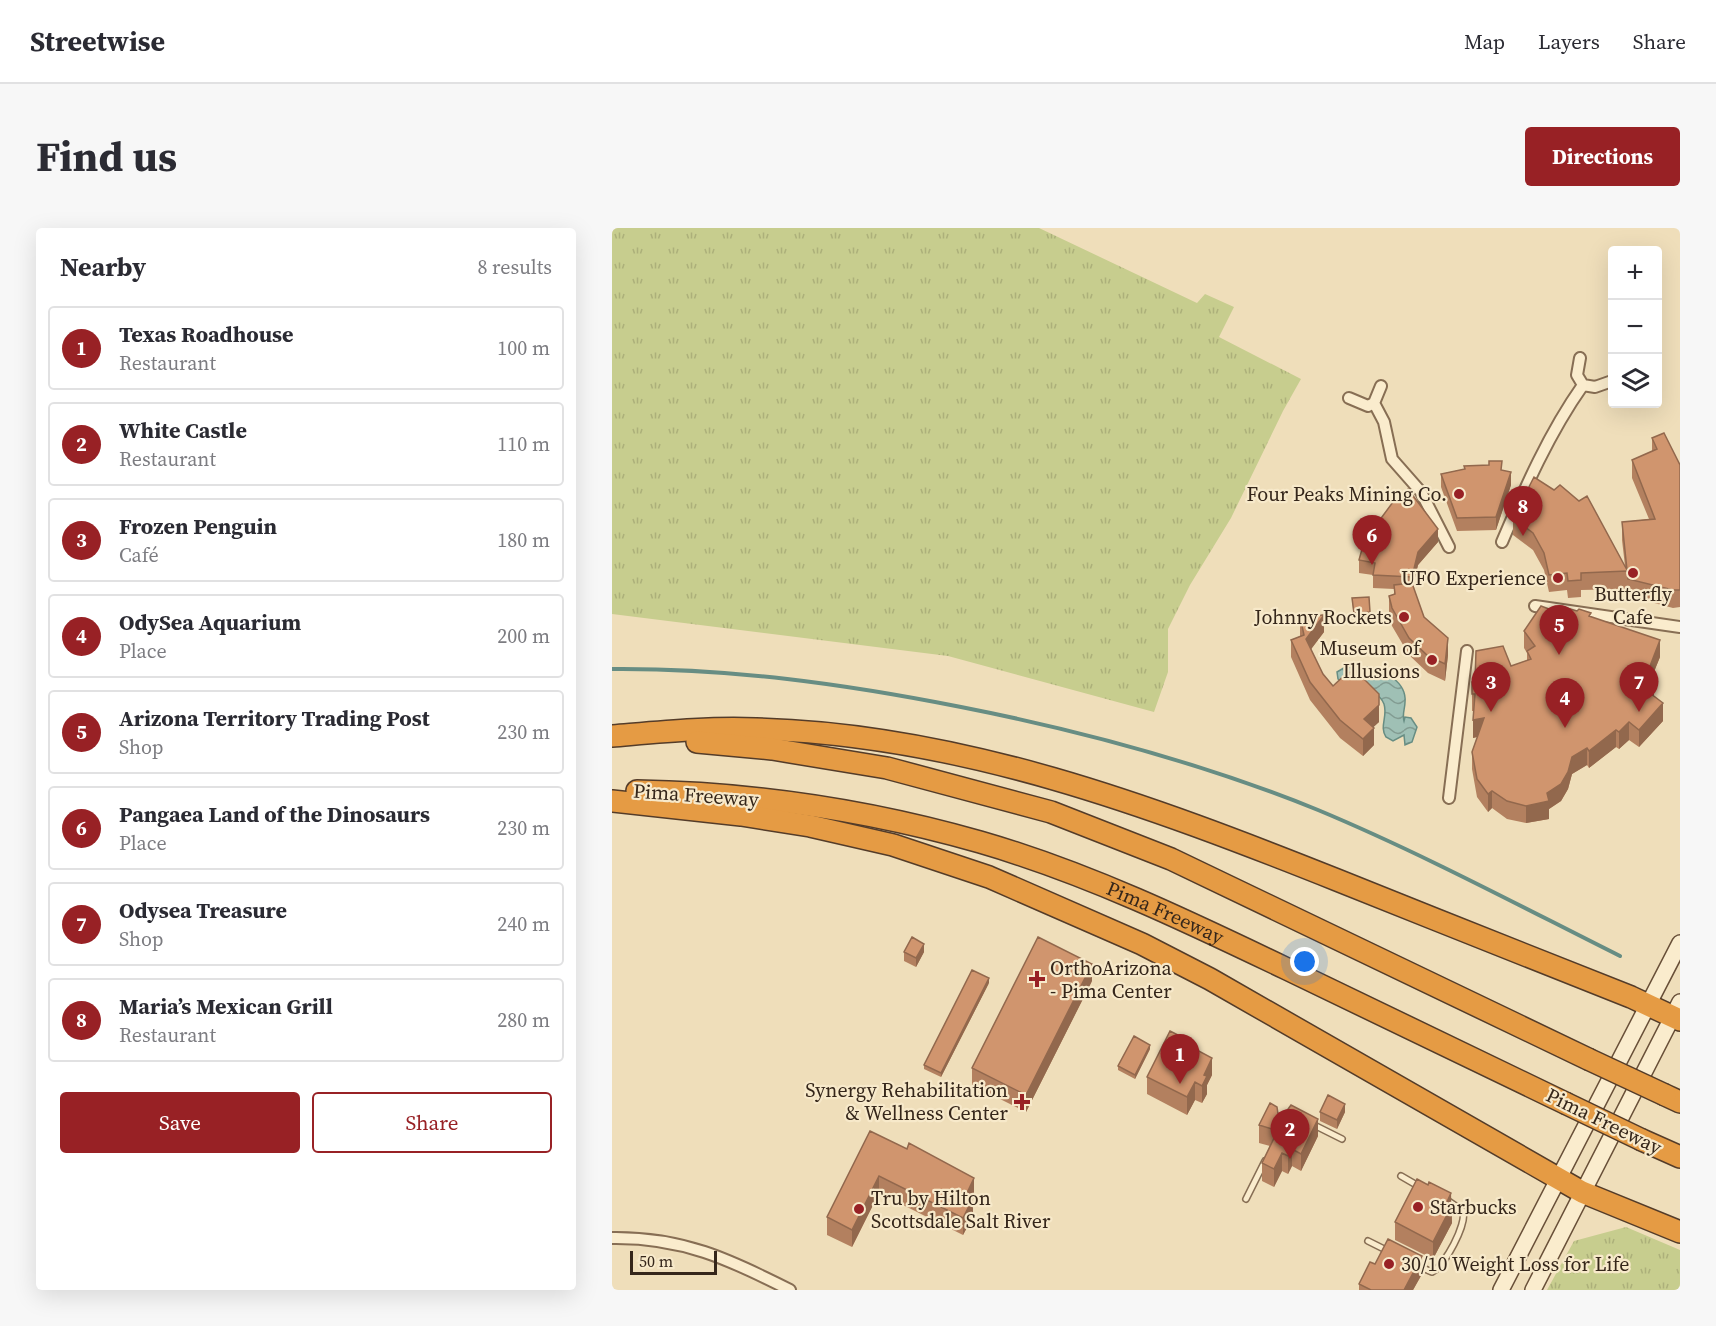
<!DOCTYPE html>
<html lang="en">
<head>
<meta charset="utf-8">
<style>
  :root { --surface:#fff; --page:#f7f7f7; --text:#2b2b33; --muted:#7c7c81; --line:#e1e1e2; --accent:#982125 }
  body { margin:0; font-family:"Source Serif 4",serif; background:var(--page); color:var(--text) }
  .controls { position:absolute; right:18px; top:18px; display:grid; overflow:hidden; border-radius:6px; box-shadow:0 6px 24px #0002 }
  .controls button { width:54px; height:54px; display:grid; place-items:center; padding:0; border:0; border-bottom:2px solid var(--line); background:var(--surface); color:var(--text); font:30px sans-serif }
  .scale { position:absolute; left:18px; bottom:15px; width:87px; box-sizing:border-box; padding-left:6px; border:3px solid #35261a; border-top:0; font-size:16px; line-height:21px; white-space:nowrap; color:#35261a; -webkit-text-stroke:4px #f7e9ca; paint-order:stroke }
  .you { position:absolute; left:693px; top:734px; width:21px; height:21px; margin:-15px; border:4px solid #fff; border-radius:50%; background:#1a73e8; box-shadow:0 0 0 9px #1a73e833 }
  .badge { display:grid; place-items:center; width:39px; height:39px; border-radius:50%; background:var(--accent); color:#fff; font-size:20px; font-weight:700 }
  .pin { position:absolute; translate:-50% -50px; filter:drop-shadow(0 2px 3px #0008) }
  .pin::after { content:''; position:absolute; top:32px; width:21px; height:18px; background:inherit; clip-path:polygon(0 0,100% 0,50% 100%) }
  .list { margin:0; padding:0; list-style:none }
  h2 { display:flex; justify-content:space-between; align-items:center; height:78px; margin:0; padding:0 24px; font-size:26px }
  h2 small { font-size:20px; font-weight:400; color:var(--muted) }
  .list li { display:grid; grid-template-columns:39px 1fr auto; gap:18px; align-items:center; box-sizing:border-box; height:84px; margin:0 12px 12px; padding:0 12px; border:2px solid var(--line); border-radius:6px }
  .list b { display:block; font-size:22px; white-space:nowrap }
  .list p { margin:0; font-size:20px; white-space:nowrap; color:var(--muted) }
  .list em { font-size:20px; font-style:normal; color:var(--muted) }
  .actions { display:flex; gap:12px; padding:18px 24px }
  .actions a { flex:1; padding:14px 0; border:2px solid var(--accent); border-radius:6px; text-align:center; font-size:21px; color:var(--accent) }
  .actions .main { background:var(--accent); color:#fff }
  .icon { flex:none; width:33px; height:33px; fill:none; stroke:currentColor; stroke-width:2; stroke-linecap:round; stroke-linejoin:round }
  .map { position:relative; flex:none; width:1068px; height:1062px; overflow:hidden; border-radius:6px }
  header { display:flex; align-items:center; gap:36px; box-sizing:border-box; height:84px; padding:0 30px; background:var(--surface); border-bottom:2px solid var(--line) }
  header strong { font-size:28px }
  nav { display:flex; gap:33px; margin-inline-start:auto; font-size:21px }
  .intro { display:flex; align-items:center; justify-content:space-between; box-sizing:border-box; height:144px; padding:0 36px }
  h1 { margin:0; font-size:42px }
  .button { padding:15px 27px; border-radius:6px; background:var(--accent); color:#fff; font-size:21px; font-weight:700 }
  main { display:flex; gap:36px; padding:0 36px }
  aside { flex:1; background:var(--surface); border-radius:6px; box-shadow:0 6px 24px #0002 }
  .map>svg:first-child { display:block }
  .grass { fill:url(#grass-tufts) }
  .water { fill:url(#water-waves); stroke:#678d83; stroke-width:1.5 }
  .lines { fill:none; stroke-linecap:round; stroke-linejoin:round }
  .stream { stroke:#678d83; stroke-width:4 }
  .lane-casing { stroke:#876e54; stroke-width:8 }
  .street-casing { stroke:#876e54; stroke-width:14 }
  .secondary-casing { stroke:#684f38; stroke-width:18 }
  .highway-casing { stroke:#543c29; stroke-width:24 }
  .lane { stroke:#faeccd; stroke-width:5 }
  .street { stroke:#faeccd; stroke-width:10 }
  .secondary { stroke:#faeccd; stroke-width:15 }
  .highway { stroke:#e59b44; stroke-width:21 }
  .highway-bridge-casing { stroke:#543c29; stroke-width:24; stroke-linecap:butt }
  .highway-bridge { stroke:#e59b44; stroke-width:21 }
  .wall { fill:#b3805f }
  .shaded-wall { fill:#92684d }
  .building { fill:#d0956e; stroke:#92684d; stroke-width:1.5 }
  .poi-dot { fill:#982125; stroke:#f7e9ca; stroke-width:2 }
  .labels { text-anchor:middle; dominant-baseline:central; stroke-width:4.5; stroke-linejoin:round; paint-order:stroke }
  .poi-label { font-size:20px; fill:#35261a; stroke:#f7e9ca; text-anchor:end }
  .street-label { font-size:20px; fill:#35261a; stroke:#f7e9ca }
</style>
</head>
<body>
<header>
<strong>Streetwise</strong>
<nav><a>Map</a><a>Layers</a><a>Share</a></nav>
</header>
<div class="intro"><h1>Find us</h1><a class="button">Directions</a></div>
<main>
<aside>
<h2>Nearby<small>8 results</small></h2>
<ul class="list">
<li><span class="badge">1</span><div><b>Texas Roadhouse</b><p>Restaurant</p></div><em>100 m</em></li>
<li><span class="badge">2</span><div><b>White Castle</b><p>Restaurant</p></div><em>110 m</em></li>
<li><span class="badge">3</span><div><b>Frozen Penguin</b><p>Café</p></div><em>180 m</em></li>
<li><span class="badge">4</span><div><b>OdySea Aquarium</b><p>Place</p></div><em>200 m</em></li>
<li><span class="badge">5</span><div><b>Arizona Territory Trading Post</b><p>Shop</p></div><em>230 m</em></li>
<li><span class="badge">6</span><div><b>Pangaea Land of the Dinosaurs</b><p>Place</p></div><em>230 m</em></li>
<li><span class="badge">7</span><div><b>Odysea Treasure</b><p>Shop</p></div><em>240 m</em></li>
<li><span class="badge">8</span><div><b>Maria’s Mexican Grill</b><p>Restaurant</p></div><em>280 m</em></li>
</ul>
<div class="actions"><a class="main">Save</a><a>Share</a></div>
</aside>
<div class="map">
<svg width="1068" height="1062" viewBox="0 0 1068 1062">
  <defs>
    <pattern id="grass-tufts" width="24" height="20" patternUnits="userSpaceOnUse" patternTransform="scale(1.5)"><rect width="24" height="20" fill="#c7cd8e"/><path d="M3 7l-1-3M5 7V3M7 7l1-3M15 17l-1-3M17 17v-4M19 17l1-3" fill="none" stroke="#acb07a"/></pattern>
    <pattern id="water-waves" width="16" height="10" patternUnits="userSpaceOnUse" patternTransform="scale(1.5)"><rect width="16" height="10" fill="#9fc0b5"/><path d="M0 5q4-4 8 0t8 0" fill="none" stroke="#829c92"/></pattern>
  </defs>
  <rect width="100%" height="100%" fill="#efdeba"/>
  <!-- grass -->
  <path class="grass" d="M0 0H427L585 75 593 66 622 79 607 109 689 151 671 183 619 290 578 357 556 401V444L542 484 336 428 0 386Z
    M1014 999 1068 1022V1062H935L962 1013Z"/>
  <!-- water -->
  <path class="water" d="M735 438 747 444 754 439C771 441 795 454 793 474 793 481 790 486 792 493L793 489 799 490 805 499 800 514 793 517 792 507 781 513 774 509C767 498 776 489 772 476 764 457 739 463 726 451L725 444Z"/>
  <g class="lines">
    <!-- stream -->
    <path class="stream" d="M0 441C118 440 233 456 349 479 471 503 590 535 706 582 809 625 908 678 1008 728"/>
    <!-- lane casing -->
    <g class="lane-casing">
      <path id="lane" d="M702 897 730 911
        M789 948 808 959
        M634 971 653 933
        M756 1013 776 1023
        M806 1038 820 1044C833 1038 855 996 851 983L835 972"/>
    </g>
    <!-- street casing -->
    <g class="street-casing">
      <path id="street" d="M968 130 965 147 971 157
        M737 170 756 178 762 175 769 158
        M762 175 772 194 780 231 809 264 837 319
        M890 314C913 260 937 205 971 157L983 159 1000 153
        M923 378 1068 399
        M837 570 855 423
        M0 1010C70 1009 117 1031 178 1062"/>
    </g>
    <!-- secondary casing -->
    <g class="secondary-casing">
      <path id="secondary" d="M889 1062 1068 715
        M921 1062 1068 774"/>
    </g>
    <!-- highway casing -->
    <g class="highway-casing">
      <g id="highway">
        <path d="M0 508C48 504 96 499 144 501 347 506 539 578 725 652 823 691 921 731 1019 769L1068 792"/>
        <path d="M85 514 160 521 275 540 439 584 559 631 976 831"/>
        <path id="s1" d="M25 563C141 565 256 582 368 614 475 645 575 693 675 741 768 786 861 830 953 875"/>
        <path d="M0 573 129 587 198 598 281 617 377 649 530 716 598 751 970 964 1068 1004"/>
        <path d="M1053 867 1068 874"/>
        <path d="M1030 912 1068 929"/>
      </g>
    </g>
    <!-- lane -->
    <use href="#lane" class="lane"/>
    <!-- street -->
    <use href="#street" class="street"/>
    <!-- secondary -->
    <use href="#secondary" class="secondary"/>
    <!-- highway -->
    <use href="#highway" class="highway"/>
    <!-- highway-bridge casing -->
    <g class="highway-bridge-casing">
      <path id="highway-bridge" d="M976 831 1053 867
        M953 875 1030 912"/>
    </g>
    <!-- highway-bridge -->
    <use href="#highway-bridge" class="highway-bridge"/>
  </g>
  <!-- wall -->
  <path class="wall" d="M1040 210 1068 237V379L1061 380 1016 368 1015 361 969 362V369L956 370 955 362 937 364 932 342 921 322 901 307V290L1013 338 1010 312V294L1037 291 1020 250V232L1040 223Z
    M852 238 890 242 899 257 884 302 845 303 829 259V246L852 241Z
    M749 312 826 314 806 337 801 358 812 389 836 427 833 453 816 445 797 427 780 398 777 385V368L782 366V361L761 360V347L747 345V332L749 325Z
    M740 370 758 384V393L742 394Z
    M945 384 979 389 1048 429 1040 449 1042 468 1051 493 1027 519 1017 512 1007 521 1004 519 977 540 975 537 960 546 956 561 949 573 937 581V591L914 595 895 591 880 580 876 584 865 569 860 541V524L865 509 861 510 862 483H860V454L915 432V425L912 420V403Z
    M688 389 712 404 699 421 711 446 721 458 767 494 761 499 762 517 751 528 728 510 698 472 679 429V412L688 408Z
    M292 724H312L304 739 292 733Z
    M480 753 414 884 360 857V840Z
    M377 755 329 849 312 841V837Z
    M568 814 600 847 595 857V866L590 875 583 872 575 887 535 866V849Z
    M538 821 523 851 506 842V838Z
    M708 884H733L725 901 708 893Z
    M666 886 706 908 689 943 680 938 676 946 670 943 662 959 650 953V935L658 918 647 915V897Z
    M258 903 362 967 361 970V988L351 1007 267 965 240 1019 215 1007V989Z
    M839 977 840 995 821 1031 783 1012V994Z
    M763 1036 810 1046 801 1062H747V1056Z"/>
  <!-- shaded-wall -->
  <path class="shaded-wall" d="M899 244V257L884 302V289Z
    M826 301V314L806 337 800 362V349L806 324Z
    M712 387V404L694 428V411Z
    M836 410V427L833 453V436Z
    M1048 412V429L1036 458 1042 451V468L1034 480 1035 446Z
    M767 466V494L752 508V491Z
    M1051 475V493L1027 519V502Z
    M872 490V507L861 510V492Z
    M1017 494V512L1007 521V504Z
    M762 500V517L751 528V511Z
    M1004 502V519L977 540V523Z
    M975 520V537L960 546 956 561 949 573 937 581V591L914 595V578L935 565 960 529Z
    M880 563V580L876 584V566Z
    M312 716V724L304 739V730Z
    M480 736V753L414 884V867Z
    M377 750V755L329 849V845Z
    M538 817V821L523 851V847Z
    M600 830V847L595 857V866L590 875V858L592 847Z
    M583 854V872L575 887V869Z
    M733 876V884L725 901V892Z
    M706 891V908L689 943V926Z
    M680 921V938L676 946V928Z
    M670 925V943L662 959V941Z
    M267 948V965L240 1019V1002Z
    M362 950V967L354 984V967Z
    M839 965 840 995 821 1031V1014L835 974Z
    M361 970V988L351 1007V990Z
    M810 1028V1046L801 1062H792Z"/>
  <!-- building -->
  <path class="building" d="M1052 205 1068 237V362H1061L1016 351 1015 343 969 345V352L956 353 955 345 937 347 932 325 921 305 901 290 922 249 942 262 948 257 967 273 975 268 1015 342 1010 294 1043 291 1020 232 1045 221 1040 210Z
    M877 233H890L889 242 899 244 884 289 845 290 829 246 853 241 852 238 877 237Z
    M796 261 826 301 806 324 800 349 761 347 763 335 747 332 752 314 749 312 758 296 761 297 763 291 767 293 781 274Z
    M800 355 812 389 836 410 833 436 816 428 797 410 780 380 777 368 783 366 782 357Z
    M757 369 758 384 742 385 740 370Z
    M929 378 945 384 948 378 965 383 967 381 979 385 977 388 1048 412 1035 446 1042 451 1034 462 1051 475 1027 502 1017 494 1007 504 1004 502 977 523 975 520 960 529 956 544 949 556 935 565 937 573 914 578 895 573 880 563 876 566 865 551 860 524 872 490 861 492 863 466H860V454L863 453 864 423 891 418 899 438 919 431 915 423 923 418 912 403Z
    M712 387 694 411 711 446 721 458 735 445 744 443 767 466V477L752 491 762 500 751 511 728 492 698 454 679 412 692 407 688 389Z
    M300 709 312 716 304 730 292 724Z
    M426 709 480 736 414 867 360 840Z
    M360 742 377 750 329 845 312 837Z
    M558 803 568 808 566 812 600 830 592 847 595 848 590 858 583 854 575 869 535 849Z
    M522 808 538 817 523 847 506 838Z
    M716 867 733 876 725 892 708 884Z
    M658 875 665 879 666 886 674 884 679 877 706 891 689 926 680 921 676 928 670 925 662 941 650 935 664 906 663 902 647 897Z
    M258 903 295 921 297 915 362 950 354 967 361 970 351 990 267 948 240 1002 215 989Z
    M805 951 816 957 817 954 839 965 835 974 840 977 821 1014 783 994Z
    M776 1011 810 1028 792 1062H759L747 1056 758 1034 763 1036Z"/>
  <!-- markers -->
  <g class="poi-dot">
    <circle cx="847" cy="266" r="6"/>
    <circle cx="1021" cy="345" r="6"/>
    <circle cx="946" cy="350" r="6"/>
    <circle cx="792" cy="389" r="6"/>
    <circle cx="820" cy="432" r="6"/>
    <path d="M422 742h6v6h6v6h-6v6h-6v-6h-6v-6h6z"/>
    <path d="M407 865h6v6h6v6h-6v6h-6v-6h-6v-6h6z"/>
    <circle cx="806" cy="979" r="6"/>
    <circle cx="247" cy="981" r="6"/>
    <circle cx="777" cy="1036" r="6"/>
  </g>
  <g class="labels">
    <!-- poi labels -->
    <g class="poi-label">
      <text x="835" y="266">Four Peaks Mining Co.</text>
      <text x="934" y="350">UFO Experience</text>
      <text x="1021" y="366" text-anchor="middle">Butterfly<tspan x="1021" dy="23">Cafe</tspan></text>
      <text x="780" y="389">Johnny Rockets</text>
      <text x="808" y="420">Museum of<tspan x="808" dy="23">Illusions</tspan></text>
      <text x="438" y="740" text-anchor="start">OrthoArizona<tspan x="438" dy="23">- Pima Center</tspan></text>
      <text x="396" y="862">Synergy Rehabilitation<tspan x="396" dy="23">&amp; Wellness Center</tspan></text>
      <text x="259" y="970" text-anchor="start">Tru by Hilton<tspan x="259" dy="23">Scottsdale Salt River</tspan></text>
      <text x="818" y="979" text-anchor="start">Starbucks</text>
      <text x="789" y="1036" text-anchor="start">30/10 Weight Loss for Life</text>
    </g>
    <!-- street labels -->
    <g class="street-label">
      <text transform="translate(84 567) rotate(4)">Pima Freeway</text>
      <text stroke="none"><textPath href="#s1" startOffset="546">Pima Freeway</textPath></text>
      <text transform="translate(992 893) rotate(26)">Pima Freeway</text>
    </g>
  </g>
</svg>
<div class="controls">
<button>+</button>
<button>−</button>
<button><svg class="icon" aria-label="layers" viewBox="0 0 24 24"><path d="M12 4l9 5-9 5-9-5zM3 14l9 5 9-5"/></svg></button>
</div>
<div class="scale">50 m</div>
<div class="you"></div>
<div class="pin badge" style="left:568px;top:856px">1</div>
<div class="pin badge" style="left:678px;top:931px">2</div>
<div class="pin badge" style="left:879px;top:484px">3</div>
<div class="pin badge" style="left:953px;top:500px">4</div>
<div class="pin badge" style="left:947px;top:427px">5</div>
<div class="pin badge" style="left:760px;top:337px">6</div>
<div class="pin badge" style="left:1027px;top:484px">7</div>
<div class="pin badge" style="left:911px;top:308px">8</div>
</div>
</main>
</body>
</html>
